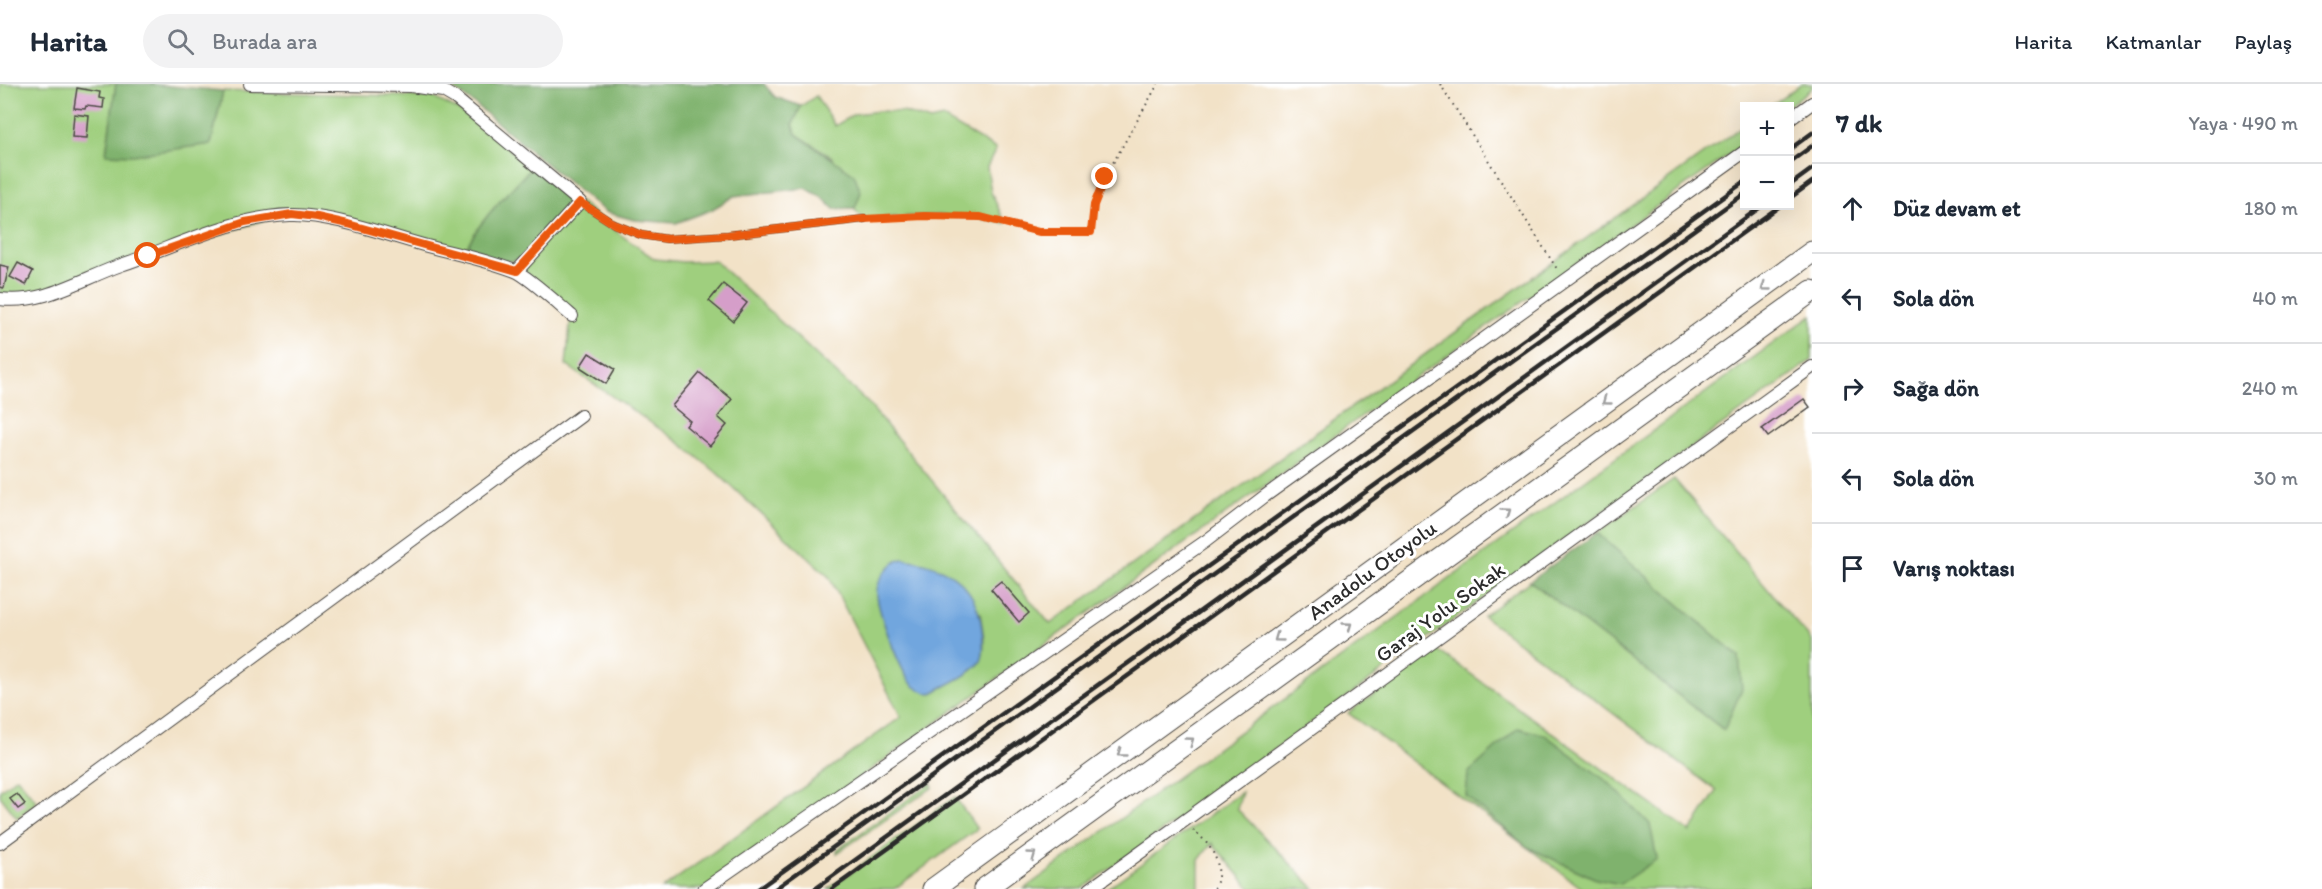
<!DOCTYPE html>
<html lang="tr">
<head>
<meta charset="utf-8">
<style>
  :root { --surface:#fff; --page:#f2f2f3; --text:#1f2937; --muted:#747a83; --line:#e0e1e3 }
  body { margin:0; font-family:Itim,sans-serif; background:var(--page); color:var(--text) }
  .controls { position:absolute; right:18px; top:18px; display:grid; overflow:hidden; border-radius:0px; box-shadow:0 6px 24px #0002 }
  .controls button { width:54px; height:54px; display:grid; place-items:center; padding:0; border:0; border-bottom:2px solid var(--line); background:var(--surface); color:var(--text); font:30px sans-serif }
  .stop { position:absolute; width:18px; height:18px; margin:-14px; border:4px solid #ea580c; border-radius:50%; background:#fff }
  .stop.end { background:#ea580c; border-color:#fff; box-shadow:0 2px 6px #0008 }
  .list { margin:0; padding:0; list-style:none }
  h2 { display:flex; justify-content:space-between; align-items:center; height:78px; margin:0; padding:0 24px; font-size:26px }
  h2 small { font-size:20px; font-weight:400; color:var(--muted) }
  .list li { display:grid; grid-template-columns:39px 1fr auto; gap:18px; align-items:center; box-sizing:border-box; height:90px; padding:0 24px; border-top:2px solid var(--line) }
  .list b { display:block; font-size:22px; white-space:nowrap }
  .list em { font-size:20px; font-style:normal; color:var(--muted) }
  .icon { flex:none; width:33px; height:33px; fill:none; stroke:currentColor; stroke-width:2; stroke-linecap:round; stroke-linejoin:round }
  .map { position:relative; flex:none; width:1812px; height:805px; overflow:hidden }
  header { display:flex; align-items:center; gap:36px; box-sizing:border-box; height:84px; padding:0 30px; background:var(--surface); border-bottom:2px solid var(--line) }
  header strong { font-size:28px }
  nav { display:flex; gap:33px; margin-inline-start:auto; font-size:21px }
  .search { width:420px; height:54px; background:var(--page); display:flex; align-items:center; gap:15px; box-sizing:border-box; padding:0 21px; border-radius:33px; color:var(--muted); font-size:22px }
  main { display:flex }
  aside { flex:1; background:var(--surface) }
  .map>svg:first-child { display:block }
  .green { fill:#9fcf7e; stroke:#657d54; stroke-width:1.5; fill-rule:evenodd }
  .forest { fill:#7fb26d; stroke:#556e4c; stroke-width:1.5 }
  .water { fill:#71a6de; stroke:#4e6884; stroke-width:1.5 }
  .building { fill:#d59ec9 }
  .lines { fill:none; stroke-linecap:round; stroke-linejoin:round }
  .lane-casing { stroke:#494642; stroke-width:8 }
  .street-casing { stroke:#494642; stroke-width:14 }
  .highway-casing { stroke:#494642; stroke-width:23 }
  .path { stroke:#494642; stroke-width:2; stroke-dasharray:1.5 4.5; stroke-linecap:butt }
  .lane { stroke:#fff; stroke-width:6 }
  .street { stroke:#fff; stroke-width:12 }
  .highway { stroke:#fff; stroke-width:21 }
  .rail { stroke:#2b2b2b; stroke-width:4.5 }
  .oneway { stroke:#a0a0a0 }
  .route { stroke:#ea580c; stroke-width:8 }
  .labels { text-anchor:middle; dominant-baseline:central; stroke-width:6; stroke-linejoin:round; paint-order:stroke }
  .street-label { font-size:21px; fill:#2b2b2b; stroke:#fff }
</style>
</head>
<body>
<header>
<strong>Harita</strong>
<div class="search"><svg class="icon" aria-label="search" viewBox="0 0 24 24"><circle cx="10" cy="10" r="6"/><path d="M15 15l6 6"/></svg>Burada ara</div>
<nav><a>Harita</a><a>Katmanlar</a><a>Paylaş</a></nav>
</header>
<main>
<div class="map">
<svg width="1812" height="805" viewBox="0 0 1812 805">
  <rect width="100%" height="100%" fill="#fff"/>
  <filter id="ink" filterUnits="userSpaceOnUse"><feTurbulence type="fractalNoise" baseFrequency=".0167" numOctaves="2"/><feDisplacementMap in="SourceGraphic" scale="12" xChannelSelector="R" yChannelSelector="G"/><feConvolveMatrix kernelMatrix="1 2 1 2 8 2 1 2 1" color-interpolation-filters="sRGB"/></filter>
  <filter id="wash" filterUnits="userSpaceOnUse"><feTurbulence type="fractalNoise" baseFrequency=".008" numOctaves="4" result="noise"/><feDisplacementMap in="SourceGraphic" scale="24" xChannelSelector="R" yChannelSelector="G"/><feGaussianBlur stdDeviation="1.35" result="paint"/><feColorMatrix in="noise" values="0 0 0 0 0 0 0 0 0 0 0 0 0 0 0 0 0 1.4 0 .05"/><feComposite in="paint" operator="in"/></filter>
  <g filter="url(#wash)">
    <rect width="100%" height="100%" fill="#f2e2c7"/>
    <!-- green -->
    <path class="green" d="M0 0H116L106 69 211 60 223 7 432 13 460 27 532 83C507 110 480 135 464 168L296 126 70 198 31 210 3 211 0 210Z
      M1801 0H1812V4L1788 22H1771Z
      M816 12 835 42 854 30 880 27 903 28 930 37 943 34 996 65 987 83 991 108 1005 139C959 127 911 132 864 135L853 124H855L832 73 796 50 793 40 801 22Z
      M1744 41V60L1352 339 705 805H662L901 633 829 493 716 388 676 356 566 281 571 232 517 187 580 118 621 151 655 175 683 178 715 177 868 319 1050 540ZM878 517 980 529C982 542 987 563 981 576 976 589 942 603 930 610L904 588Z
      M1812 231V276L1082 805H1024Z
      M1674 395 1812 557V805H1583L1348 629 1436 565 1690 748 1717 707 1483 532 1530 497 1724 646 1739 573 1597 449Z
      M17 693 37 718 17 734 0 712V706Z
      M931 699 933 703 837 769V766Z
      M1242 708 1237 725 1315 805H1251L1212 759 1199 776V805H1106Z
      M955 713 977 745 894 805H828Z"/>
    <!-- forest -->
    <path class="forest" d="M116 0H148L223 7 211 60 133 71 106 70Z
      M441 0H764L775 13 801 22 793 40 796 50 854 90 861 108 855 124 834 125 823 114 806 104 734 112 711 126 676 139 634 136 606 128 580 108 476 21 453 5Z
      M532 83 572 118 520 175C502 182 483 173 464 168 480 135 507 110 532 83Z
      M1597 449 1739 573 1742 605 1724 646 1530 497Z
      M1518 644 1545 651 1609 699 1650 740 1657 775 1620 800 1596 795 1527 763 1466 712 1468 689Z"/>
    <!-- water -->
    <path class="water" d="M903 475C946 480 977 500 982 545 983 554 985 569 981 577 973 590 943 602 930 610 924 608 918 606 913 601 901 590 875 522 877 506 879 493 890 478 903 475Z"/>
    <g id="blocks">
      <!-- building -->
      <path class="building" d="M77 4 100 8 99 14 104 15 103 24 86 22 85 25 74 24Z
        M74 30 89 32 87 54 72 53Z
        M18 179 33 187 26 201 10 193Z
        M0 181 9 183 4 204 0 203Z
        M723 200 747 219 733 237 709 217Z
        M589 269 615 285 606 300 580 283Z
        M700 289 732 315 718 333 727 341 710 362 686 342 690 337 672 322Z
        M1804 315 1810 323 1768 353 1762 345Z
        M1001 497 1029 529 1019 538 991 505Z
        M17 710 25 720 18 725 10 715Z"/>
    </g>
  </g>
  <g filter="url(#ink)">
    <use href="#blocks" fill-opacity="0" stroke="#494642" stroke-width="1.5"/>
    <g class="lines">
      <!-- lane casing -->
      <g class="lane-casing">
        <path id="lane" d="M580 118 614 140 641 151 667 155 728 151 864 135"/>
      </g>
      <!-- street casing -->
      <g class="street-casing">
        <path id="street" d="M250 0 411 2 443 7 455 14 580 118 517 187
          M1790 35 1812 19
          M0 215C43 221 81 195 121 181 175 163 232 133 290 131 328 129 389 152 427 162 456 170 487 176 515 187 528 192 559 221 572 232
          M0 759 581 332
          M704 805 1206 457 1265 412 1744 68
          M1090 805 1812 283"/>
      </g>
      <!-- highway casing -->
      <g class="highway-casing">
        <path id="highway" d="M933 805 1812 168
          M984 805 1812 207"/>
      </g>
      <!-- path -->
      <path class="path" d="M1440 0 1557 185
        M873 134 924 132 981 133 1039 148H1091L1094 121 1105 93 1158 0
        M1193 746C1211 760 1226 782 1214 805"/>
      <!-- lane -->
      <use href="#lane" class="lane"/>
      <!-- street -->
      <use href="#street" class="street"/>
      <!-- highway -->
      <use href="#highway" class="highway"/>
      <!-- rail -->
      <path class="rail" d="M1790 65 1812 49
        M1790 78 1812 62
        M1790 101 1812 85
        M1790 114 1812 98
        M758 805 1744 98
        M775 805 1744 110
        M815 805 1762 122
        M832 805 1780 122"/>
    </g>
    <!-- one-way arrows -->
    <defs><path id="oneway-chevron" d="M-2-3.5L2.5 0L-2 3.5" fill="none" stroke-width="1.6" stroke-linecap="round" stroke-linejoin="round" transform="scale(1.5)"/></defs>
    <g class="oneway">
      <use href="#oneway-chevron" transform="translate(1765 203) rotate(144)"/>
      <use href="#oneway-chevron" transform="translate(1606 317) rotate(144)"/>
      <use href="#oneway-chevron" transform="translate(1506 428) rotate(-36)"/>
      <use href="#oneway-chevron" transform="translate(1348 542) rotate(-36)"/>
      <use href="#oneway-chevron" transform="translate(1278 554) rotate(144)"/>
      <use href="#oneway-chevron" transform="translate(1190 657) rotate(-36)"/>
      <use href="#oneway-chevron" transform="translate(1121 669) rotate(144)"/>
      <use href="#oneway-chevron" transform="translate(1032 771) rotate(-36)"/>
    </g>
  </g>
  <g class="lines" filter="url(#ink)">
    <!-- route -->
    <path class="route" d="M148 172 245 138 292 130 317 133 348 140 517 187 580 118 614 140 641 151 667 155 728 151 864 135 924 132 981 133 1039 148H1091L1094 121 1105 93"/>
  </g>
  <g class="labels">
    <!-- street labels -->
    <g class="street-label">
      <text transform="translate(1372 486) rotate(-36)">Anadolu Otoyolu</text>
      <text transform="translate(1440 528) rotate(-36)">Garaj Yolu Sokak</text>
    </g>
  </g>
</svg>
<div class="controls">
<button>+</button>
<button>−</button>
</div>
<div class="stop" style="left:148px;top:172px"></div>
<div class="stop end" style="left:1105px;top:93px"></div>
</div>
<aside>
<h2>7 dk<small>Yaya · 490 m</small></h2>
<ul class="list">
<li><svg class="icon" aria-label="ahead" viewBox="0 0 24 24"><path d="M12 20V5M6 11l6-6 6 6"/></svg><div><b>Düz devam et</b></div><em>180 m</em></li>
<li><svg class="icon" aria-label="left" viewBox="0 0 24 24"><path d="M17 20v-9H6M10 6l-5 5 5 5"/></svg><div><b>Sola dön</b></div><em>40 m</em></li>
<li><svg class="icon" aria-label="right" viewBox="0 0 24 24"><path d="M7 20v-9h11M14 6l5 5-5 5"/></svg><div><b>Sağa dön</b></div><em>240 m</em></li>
<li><svg class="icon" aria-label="left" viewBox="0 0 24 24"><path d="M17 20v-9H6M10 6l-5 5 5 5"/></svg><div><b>Sola dön</b></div><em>30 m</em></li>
<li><svg class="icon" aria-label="arrive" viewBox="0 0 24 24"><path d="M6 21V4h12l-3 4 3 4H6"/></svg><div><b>Varış noktası</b></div></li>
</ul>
</aside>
</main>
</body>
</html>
